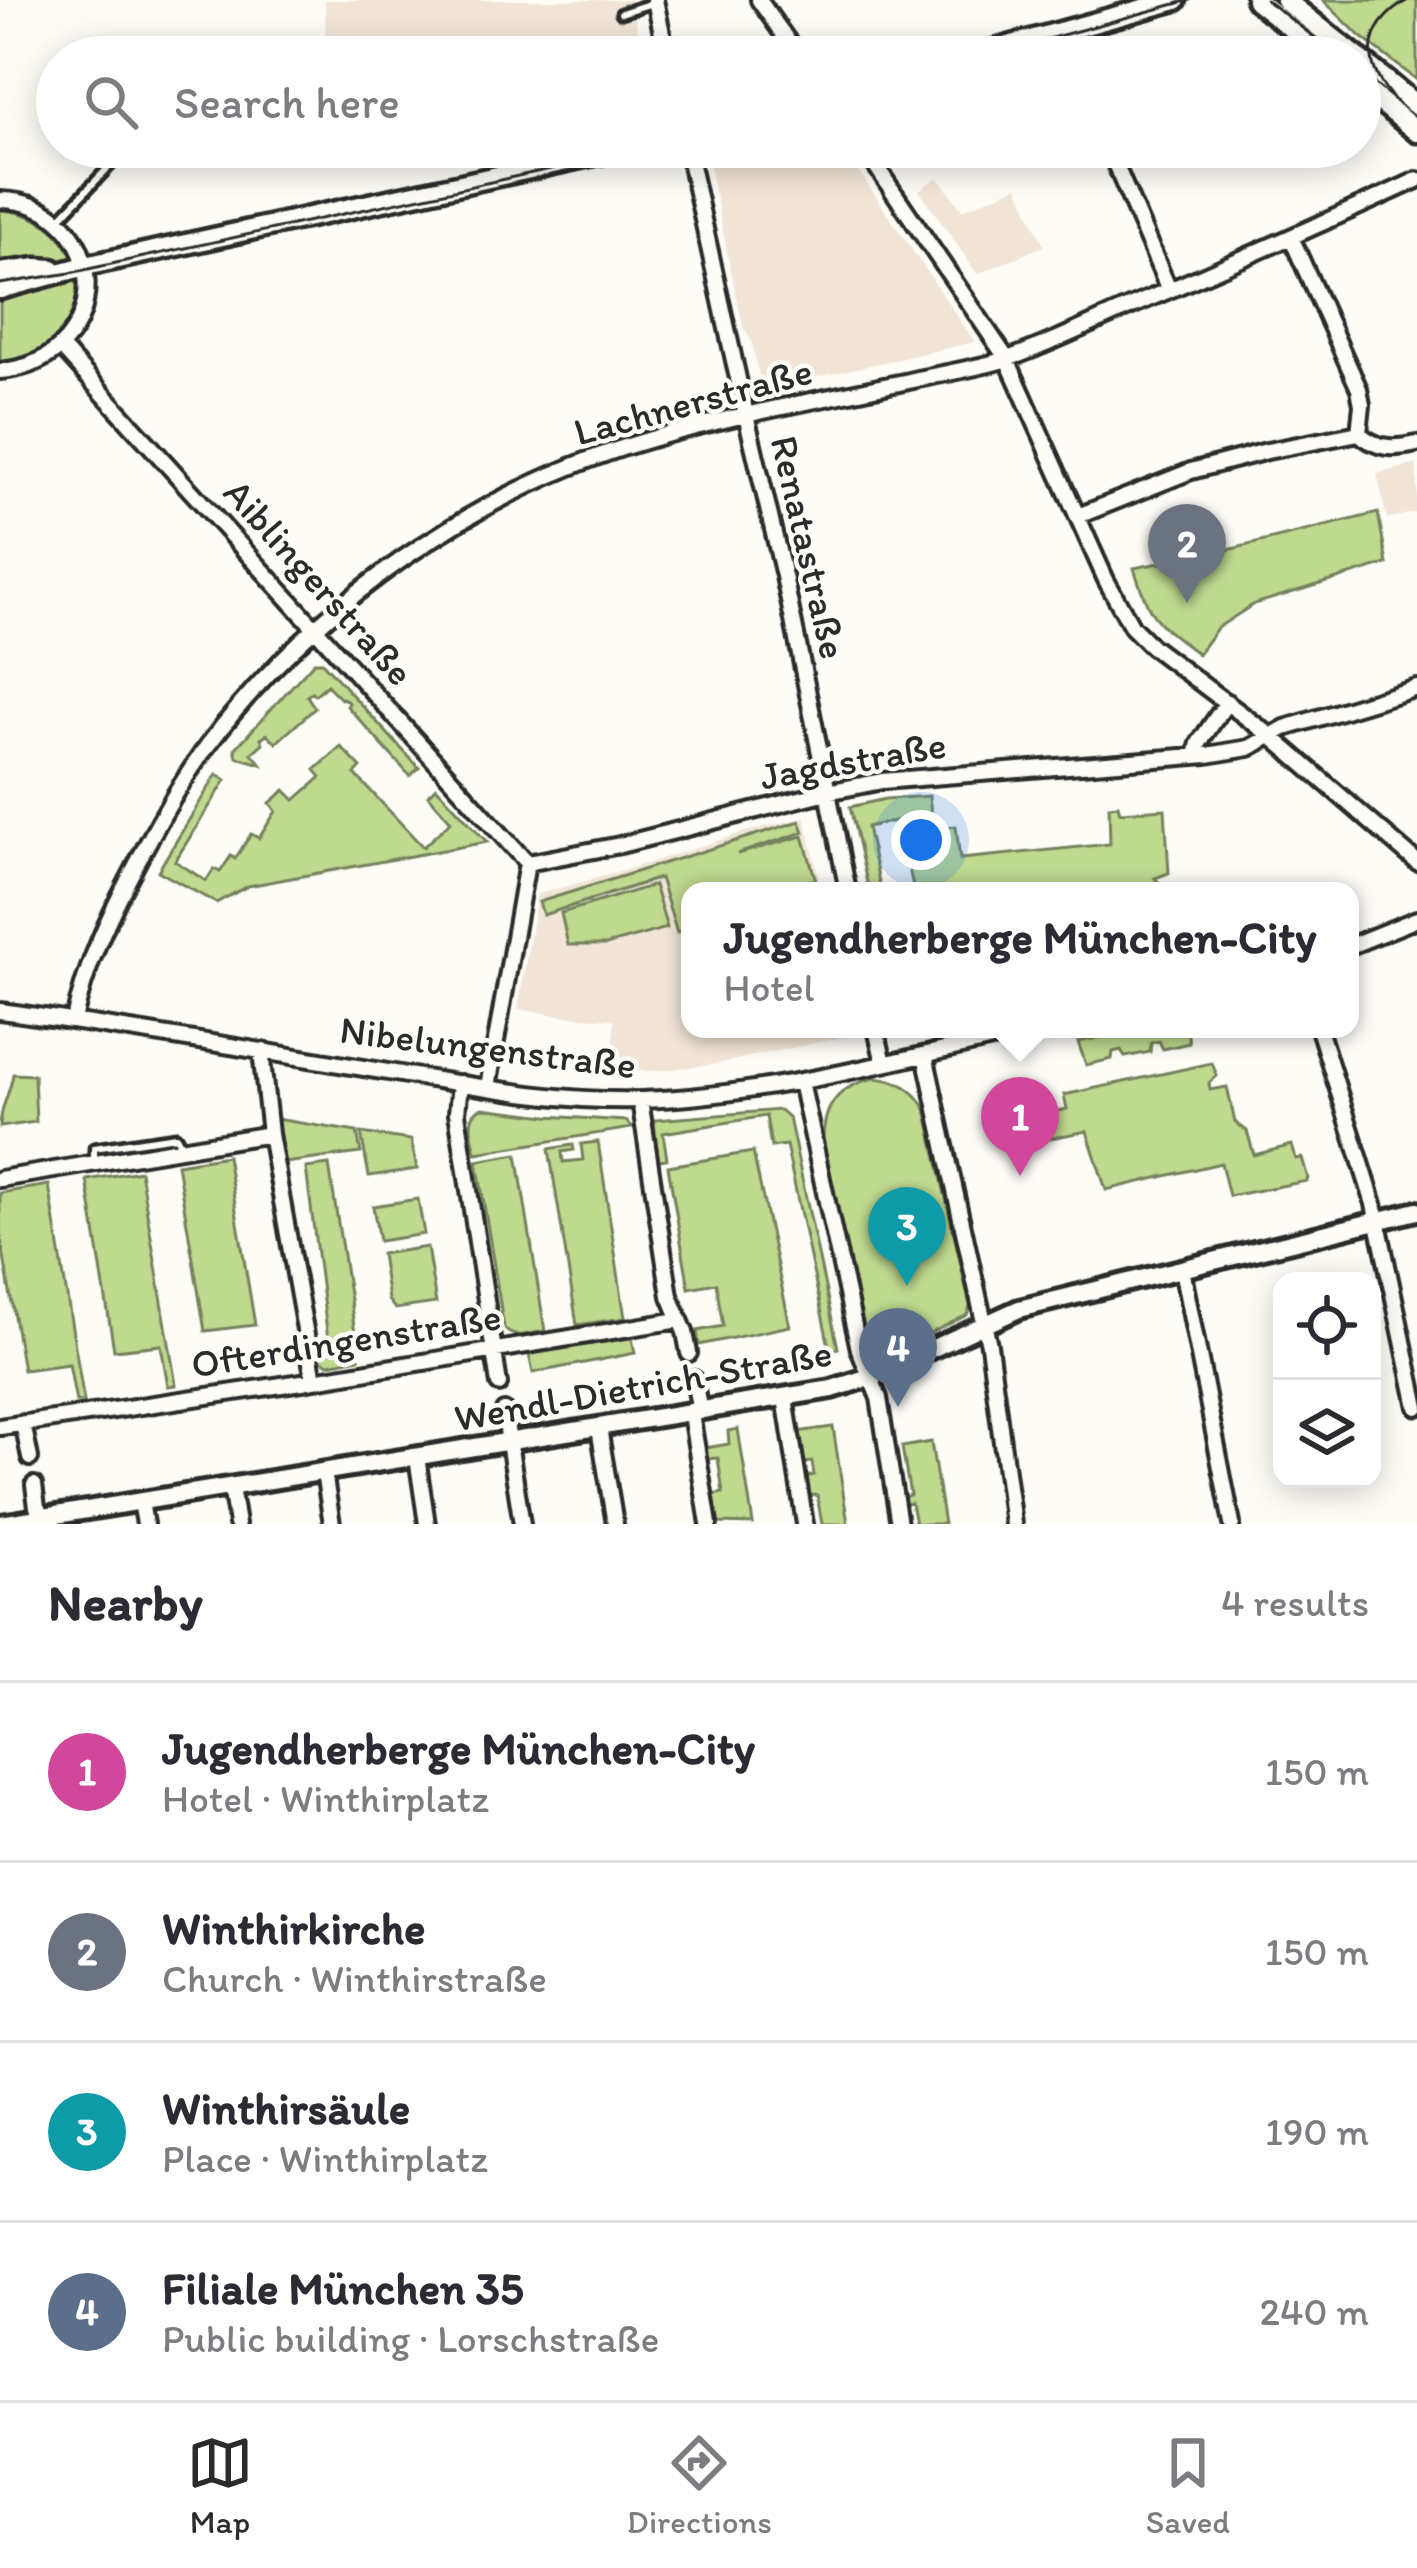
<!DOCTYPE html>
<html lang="en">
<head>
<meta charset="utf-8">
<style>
  :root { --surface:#fff; --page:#f2f2f3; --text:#2b2b33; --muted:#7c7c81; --line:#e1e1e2; --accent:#2b2b2b }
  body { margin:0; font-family:Itim,sans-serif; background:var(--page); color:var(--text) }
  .controls { position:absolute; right:36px; bottom:36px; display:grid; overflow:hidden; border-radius:24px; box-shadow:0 6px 30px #0003 }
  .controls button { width:108px; height:108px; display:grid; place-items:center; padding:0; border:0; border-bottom:3px solid var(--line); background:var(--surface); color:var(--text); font:60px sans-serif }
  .you { position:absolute; left:921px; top:840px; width:42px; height:42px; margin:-30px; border:9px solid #fff; border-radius:50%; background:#1a73e8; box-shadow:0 0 0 18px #1a73e833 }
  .badge { display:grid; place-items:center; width:78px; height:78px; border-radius:50%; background:var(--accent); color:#fff; font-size:39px; font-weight:700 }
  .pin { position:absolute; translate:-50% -99px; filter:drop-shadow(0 3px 6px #0008) }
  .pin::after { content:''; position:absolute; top:63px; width:42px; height:36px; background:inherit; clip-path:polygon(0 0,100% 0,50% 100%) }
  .popup { position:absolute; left:681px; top:882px; width:678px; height:156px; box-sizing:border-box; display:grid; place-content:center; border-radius:24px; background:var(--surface); filter:drop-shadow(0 3px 9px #0005); font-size:39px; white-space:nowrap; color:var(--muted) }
  .popup b { font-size:45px; color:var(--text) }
  .popup::after { content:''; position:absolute; left:50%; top:100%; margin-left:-24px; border:24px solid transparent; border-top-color:var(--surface) }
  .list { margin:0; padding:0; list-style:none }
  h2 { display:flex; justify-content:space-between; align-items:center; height:156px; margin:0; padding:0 48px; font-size:51px }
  h2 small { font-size:39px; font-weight:400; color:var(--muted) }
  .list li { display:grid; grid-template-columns:78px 1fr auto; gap:36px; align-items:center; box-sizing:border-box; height:180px; padding:0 48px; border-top:3px solid var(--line) }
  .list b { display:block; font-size:45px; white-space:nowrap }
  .list p { margin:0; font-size:39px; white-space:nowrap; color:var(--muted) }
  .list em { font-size:39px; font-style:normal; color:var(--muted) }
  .icon { flex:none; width:66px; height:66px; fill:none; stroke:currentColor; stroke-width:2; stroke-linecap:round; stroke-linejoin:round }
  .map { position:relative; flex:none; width:1417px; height:1524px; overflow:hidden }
  .search { position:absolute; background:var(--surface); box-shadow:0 6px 30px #0003; left:36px; right:36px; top:36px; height:132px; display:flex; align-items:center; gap:30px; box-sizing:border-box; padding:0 42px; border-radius:66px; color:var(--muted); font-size:45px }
  .sheet { height:876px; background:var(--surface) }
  nav { display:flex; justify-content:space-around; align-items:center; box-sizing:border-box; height:168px; border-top:3px solid var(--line); background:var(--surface); font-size:33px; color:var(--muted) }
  nav a { display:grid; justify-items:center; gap:6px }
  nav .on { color:var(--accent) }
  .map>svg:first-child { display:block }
  .built { fill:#f2e5d7 }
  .green { fill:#bfd98f; stroke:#75825d; stroke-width:3 }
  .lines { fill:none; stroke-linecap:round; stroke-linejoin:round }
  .service-casing { stroke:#2b2b2b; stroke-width:15 }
  .minor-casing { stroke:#2b2b2b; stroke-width:22 }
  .tertiary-casing { stroke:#2b2b2b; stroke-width:26 }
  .secondary-casing { stroke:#2b2b2b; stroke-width:27 }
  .service { stroke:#fdfcf7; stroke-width:6 }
  .minor { stroke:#fdfcf7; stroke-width:14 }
  .tertiary { stroke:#fdfcf7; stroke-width:16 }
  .secondary { stroke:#fdfcf7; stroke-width:18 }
  .tram { stroke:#2b2b2b; stroke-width:3 }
  .labels { text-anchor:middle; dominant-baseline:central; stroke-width:9; stroke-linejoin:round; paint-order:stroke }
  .street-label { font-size:39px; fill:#2b2b2b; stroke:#fdfcf7 }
</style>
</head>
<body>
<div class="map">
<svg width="1417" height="1524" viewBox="0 0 1417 1524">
  <rect width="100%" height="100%" fill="#fdfcf7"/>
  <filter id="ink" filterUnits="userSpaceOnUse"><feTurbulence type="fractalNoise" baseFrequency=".00833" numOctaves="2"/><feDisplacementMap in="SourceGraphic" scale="24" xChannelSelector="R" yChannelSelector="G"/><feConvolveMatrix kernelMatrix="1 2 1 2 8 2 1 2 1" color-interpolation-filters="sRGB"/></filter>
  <g filter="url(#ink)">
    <!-- built -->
    <path class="built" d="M325 0H631L644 57H416L412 46 344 57H326Z
      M746 147H842L975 342 762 389 751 340 743 327 707 156Z
      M938 177 962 210 1018 186 1044 246 977 274 919 190Z
      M1417 464V512L1387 519 1377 474Z
      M805 817 822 891H690V1029H851L852 1035 717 1064 653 1071H614V1019L563 1016 518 1009 537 894 626 870 748 831Z"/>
    <!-- green -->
    <path class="green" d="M1323 0H1417V80L1360 36Z
      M0 210C106 217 103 362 0 363Z
      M1378 513 1387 564 1254 604 1217 628 1198 654C1154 620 1151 622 1134 568L1236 548Z
      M314 662H322L419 768 410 776 347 706 349 703 343 698 341 699 327 685 315 695 312 692 307 696 315 708 276 743 267 734 261 738 263 743 252 753 261 764 237 757 235 749Z
      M341 747 361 768 355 774 423 847 451 821 428 795 436 787 487 842 248 886 216 903 158 871 217 774 226 780 175 861 206 881 214 869 220 872 231 856 235 859 251 834 259 838 276 811 270 803 285 790 295 800 321 777 315 770Z
      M929 796 931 813 867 827 881 891H869L850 807 885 799Z
      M1118 805 1120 812 1165 809 1169 873 1155 878 1166 891H914L905 851 937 844 933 824H941L942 827 956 826 960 859 1110 844 1109 806Z
      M800 821 804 832 737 854 803 836 819 891H690V929L677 933 660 878 543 915 539 902Z
      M654 885 667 928 606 945H568L561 913Z
      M1140 1029H1187L1189 1043 1163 1049 1159 1041 1151 1043 1150 1052 1125 1057 1121 1050 1113 1052 1112 1059 1086 1065 1078 1042Z
      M1212 1063 1217 1076 1209 1083 1210 1090 1227 1087 1235 1122 1247 1131 1254 1155 1292 1145 1296 1159 1302 1158 1308 1178 1307 1181 1229 1196 1221 1163 1106 1190 1087 1131 1030 1142 1025 1118 1067 1109 1064 1095Z
      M13 1074 34 1075 36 1122 0 1127C0 1107 10 1094 13 1074Z
      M874 1078C898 1080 914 1088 926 1109L970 1306 967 1315 878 1359 869 1354 865 1344 823 1154C821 1113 831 1088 874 1078Z
      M482 1108 547 1116 626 1121 632 1128 476 1153C473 1137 464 1115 482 1108Z
      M780 1110 789 1118 838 1348 830 1351 786 1145 771 1147 766 1116 663 1133 667 1159 658 1160 654 1120Z
      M276 1119 357 1132 361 1153 284 1163Z
      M361 1133 411 1140 417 1169 369 1176Z
      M598 1142 625 1318 577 1325 549 1149 573 1145 574 1150 562 1152 563 1162 583 1160 581 1144Z
      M753 1152 790 1326 699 1345 697 1331 723 1326 716 1283 689 1288 668 1166Z
      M517 1154 545 1331C531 1333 513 1341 504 1328L477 1161Z
      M227 1156 255 1325 205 1331 177 1164Z
      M329 1165 359 1358 329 1364 321 1360 318 1350 329 1347 306 1168Z
      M140 1171 176 1385 168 1386 161 1345 114 1350 87 1180Z
      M49 1185 84 1402H76L69 1364 23 1370 0 1233V1193Z
      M418 1199 424 1234 379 1241 373 1206Z
      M427 1247 436 1303 395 1309 388 1300 381 1254Z
      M632 1338 635 1353 533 1373 529 1354Z
      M833 1427 848 1524H822L817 1495 807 1496 804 1478 814 1475 812 1462 801 1463 796 1432Z
      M738 1429 753 1524 717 1523 712 1495 723 1493 718 1458 706 1459 705 1448 729 1444 728 1431Z
      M931 1442 944 1524H915L911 1503 901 1505 900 1498 910 1495 902 1447Z"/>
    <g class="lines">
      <!-- service casing -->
      <g class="service-casing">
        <path id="service" d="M621 13 652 3
          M621 51 622 57
          M60 218 128 147
          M94 1162V1148L176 1136 181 1145"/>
      </g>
      <!-- minor casing -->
      <g class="minor-casing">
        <path id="minor" d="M655 0 667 57
          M759 0 799 57
          M1068 30 1076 57
          M687 147 746 415 784 576 848 891
          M863 147 1007 359 1106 580 1132 627 1151 646 1271 736 1417 862
          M1108 147 1169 290
          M0 200C112 202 119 361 0 371
          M1291 237 1359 389 1362 405 1359 433
          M61 347 527 863
          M1359 433C1377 450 1394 449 1417 444
          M1078 516 1191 471 1267 451 1359 433
          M1196 756 1199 743 1227 702
          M527 863 620 845 827 792 882 781 1207 755 1249 748 1285 728 1417 688
          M1350 946 1417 919
          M0 1011C130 1028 259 1051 388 1072 471 1085 558 1103 642 1100 777 1095 907 1057 1037 1029
          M74 1020C85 967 108 918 134 869 155 828 180 783 208 745 314 604 478 489 648 440 735 414 825 399 913 380 945 373 979 368 1010 358 1050 344 1088 325 1127 308 1224 267 1321 224 1417 180
          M876 1029 884 1063
          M1319 1029 1374 1204 1417 1407
          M261 1051 270 1134 314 1380
          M925 1055 989 1345 1013 1524
          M801 1082 859 1349 879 1398 899 1524
          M460 1083 457 1113 499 1384
          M488 1087 527 863
          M640 1100 670 1296 685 1332 689 1353
          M0 1179 270 1134
          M1182 1269 1232 1524
          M694 1379 700 1412
          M785 1398 805 1524
          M504 1411 522 1524
          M691 1414 709 1524
          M23 1423 30 1458
          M0 1427 302 1382 679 1320
          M599 1428 615 1524
          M417 1457 427 1524
          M324 1472 332 1524
          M34 1485 37 1507 49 1524
          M231 1487 237 1524
          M141 1502 145 1524"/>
      </g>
      <!-- tertiary casing -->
      <g class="tertiary-casing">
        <path id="tertiary" d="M1 1524 832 1389 870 1377 1019 1309 1417 1211"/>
      </g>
      <!-- secondary casing -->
      <g class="secondary-casing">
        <path id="secondary" d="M1256 0 1327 57
          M1285 0 1357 57
          M969 57 1176 0
          M1360 59 1417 106
          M1360 85 1417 132
          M0 273 37 268 52 269
          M0 289 85 266 631 147"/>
      </g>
      <!-- service -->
      <use href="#service" class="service"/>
      <!-- minor -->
      <use href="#minor" class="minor"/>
      <!-- tertiary -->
      <use href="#tertiary" class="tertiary"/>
      <!-- secondary -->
      <use href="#secondary" class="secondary"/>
      <!-- tram -->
      <path class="tram" d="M1266 0 1340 57
        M982 57 1190 0
        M1398 104C1362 67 1360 28 1408 0
        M0 284 70 273 652 147"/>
    </g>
  </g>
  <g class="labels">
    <!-- street labels -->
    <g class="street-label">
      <text transform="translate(693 401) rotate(-15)">Lachnerstraße</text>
      <text transform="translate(809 547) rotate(77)">Renatastraße</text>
      <text transform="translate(319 582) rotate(48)">Aiblingerstraße</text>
      <text transform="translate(853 760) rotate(-10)">Jagdstraße</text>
      <text transform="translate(488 1047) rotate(7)">Nibelungenstraße</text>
      <text transform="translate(346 1340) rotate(-9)">Ofterdingenstraße</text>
      <text transform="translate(643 1385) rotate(-10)">Wendl-Dietrich-Straße</text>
    </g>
  </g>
</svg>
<div class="controls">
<button><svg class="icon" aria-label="locate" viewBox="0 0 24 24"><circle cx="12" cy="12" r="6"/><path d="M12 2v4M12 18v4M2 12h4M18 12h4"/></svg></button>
<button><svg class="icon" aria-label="layers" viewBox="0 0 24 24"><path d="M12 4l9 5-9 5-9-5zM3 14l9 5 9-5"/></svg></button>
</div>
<div class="you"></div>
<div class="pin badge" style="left:1020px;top:1176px;background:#d1479c">1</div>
<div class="popup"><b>Jugendherberge München-City</b>Hotel</div>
<div class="pin badge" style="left:1187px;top:603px;background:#6b7280">2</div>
<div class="pin badge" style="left:907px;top:1286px;background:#0f9aa8">3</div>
<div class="pin badge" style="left:898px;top:1407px;background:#5c6f8a">4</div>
<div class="search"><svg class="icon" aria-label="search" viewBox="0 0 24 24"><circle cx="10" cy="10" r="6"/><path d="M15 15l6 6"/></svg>Search here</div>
</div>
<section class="sheet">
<h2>Nearby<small>4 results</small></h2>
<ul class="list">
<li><span class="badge" style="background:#d1479c">1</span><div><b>Jugendherberge München-City</b><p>Hotel · Winthirplatz</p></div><em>150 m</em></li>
<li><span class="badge" style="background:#6b7280">2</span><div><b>Winthirkirche</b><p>Church · Winthirstraße</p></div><em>150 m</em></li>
<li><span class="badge" style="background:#0f9aa8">3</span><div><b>Winthirsäule</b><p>Place · Winthirplatz</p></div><em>190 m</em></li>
<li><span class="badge" style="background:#5c6f8a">4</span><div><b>Filiale München 35</b><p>Public building · Lorschstraße</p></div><em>240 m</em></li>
</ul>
</section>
<nav>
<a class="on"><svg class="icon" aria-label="map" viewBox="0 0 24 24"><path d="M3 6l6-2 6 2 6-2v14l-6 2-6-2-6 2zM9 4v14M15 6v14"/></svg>Map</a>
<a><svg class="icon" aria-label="directions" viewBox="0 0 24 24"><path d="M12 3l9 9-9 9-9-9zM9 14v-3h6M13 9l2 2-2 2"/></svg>Directions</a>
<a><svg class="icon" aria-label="saved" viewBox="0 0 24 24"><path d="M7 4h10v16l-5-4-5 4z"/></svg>Saved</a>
</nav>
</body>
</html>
